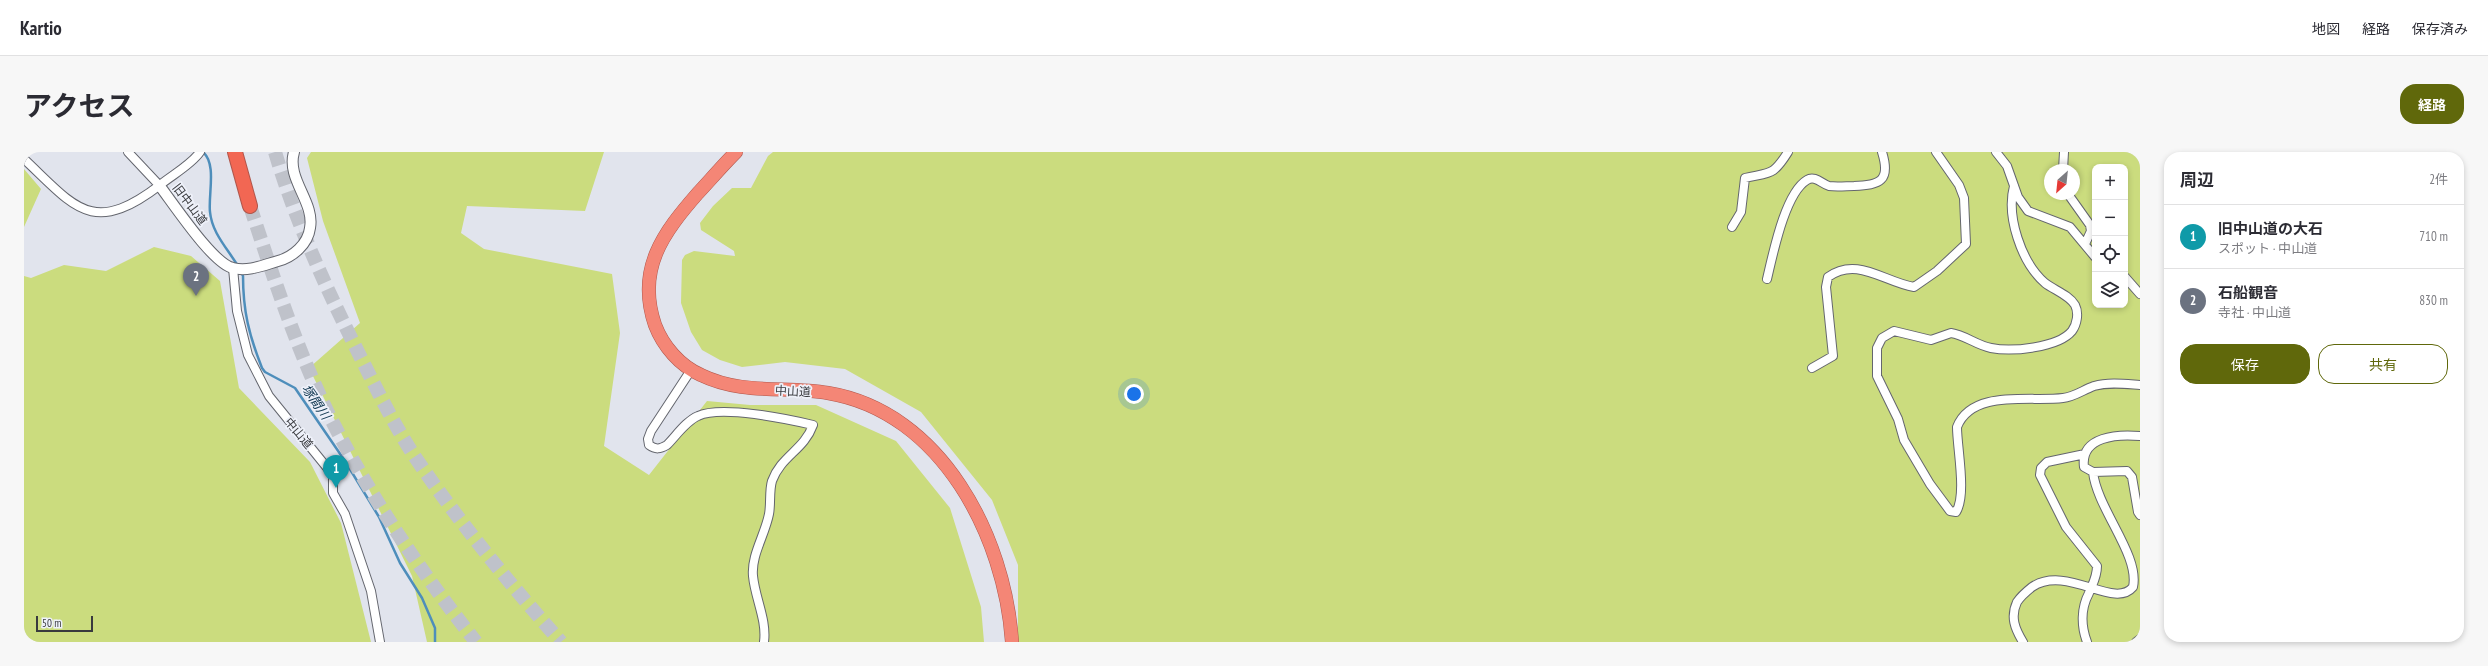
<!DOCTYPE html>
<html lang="ja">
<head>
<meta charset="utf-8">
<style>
  :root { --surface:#fff; --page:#f7f7f7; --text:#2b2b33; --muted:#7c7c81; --line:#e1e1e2; --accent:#60680b }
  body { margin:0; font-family:"PT Sans Narrow","Noto Sans JP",sans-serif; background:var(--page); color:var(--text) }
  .controls { position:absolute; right:12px; top:12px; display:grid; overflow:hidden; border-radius:8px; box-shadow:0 2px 6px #0003 }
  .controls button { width:36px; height:36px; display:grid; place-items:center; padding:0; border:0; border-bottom:1px solid var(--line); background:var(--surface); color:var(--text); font:20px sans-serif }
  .compass { position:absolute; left:2020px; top:12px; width:36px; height:36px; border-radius:50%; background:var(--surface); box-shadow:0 2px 6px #0003; rotate:207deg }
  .scale { position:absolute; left:12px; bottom:10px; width:57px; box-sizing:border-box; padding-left:4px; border:2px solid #393a3e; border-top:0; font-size:11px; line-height:14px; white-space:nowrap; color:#393a3e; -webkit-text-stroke:3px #eef1fa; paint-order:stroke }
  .you { position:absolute; left:1110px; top:242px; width:14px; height:14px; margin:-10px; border:3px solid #fff; border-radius:50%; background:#1a73e8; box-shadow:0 0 0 6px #1a73e833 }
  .badge { display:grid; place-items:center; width:26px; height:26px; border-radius:50%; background:var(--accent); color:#fff; font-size:13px; font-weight:700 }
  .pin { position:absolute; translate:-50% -33px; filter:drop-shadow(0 1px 2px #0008) }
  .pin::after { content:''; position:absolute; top:21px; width:14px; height:12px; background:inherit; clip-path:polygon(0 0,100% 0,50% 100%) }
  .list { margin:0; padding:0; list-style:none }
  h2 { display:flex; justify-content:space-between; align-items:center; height:52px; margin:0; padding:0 16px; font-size:17px }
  h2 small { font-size:13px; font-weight:400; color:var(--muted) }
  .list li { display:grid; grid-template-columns:26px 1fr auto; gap:12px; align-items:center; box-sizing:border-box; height:64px; padding:0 16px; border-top:1px solid var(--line) }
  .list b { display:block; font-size:15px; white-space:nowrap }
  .list p { margin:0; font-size:13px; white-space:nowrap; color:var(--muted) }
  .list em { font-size:13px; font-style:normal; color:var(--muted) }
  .actions { display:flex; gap:8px; padding:12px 16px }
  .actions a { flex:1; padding:9px 0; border:1px solid var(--accent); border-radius:16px; text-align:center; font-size:14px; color:var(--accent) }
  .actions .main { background:var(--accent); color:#fff }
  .icon { flex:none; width:22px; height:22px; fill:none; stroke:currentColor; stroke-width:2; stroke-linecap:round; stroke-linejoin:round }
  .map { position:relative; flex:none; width:2116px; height:490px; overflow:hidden; border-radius:16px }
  header { display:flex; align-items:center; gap:24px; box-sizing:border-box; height:56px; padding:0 20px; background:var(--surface); border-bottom:1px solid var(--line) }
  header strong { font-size:19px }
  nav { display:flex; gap:22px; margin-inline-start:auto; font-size:14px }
  .intro { display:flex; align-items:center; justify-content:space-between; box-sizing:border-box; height:96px; padding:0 24px }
  h1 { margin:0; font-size:28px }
  .button { padding:10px 18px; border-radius:16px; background:var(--accent); color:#fff; font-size:14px; font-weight:700 }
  main { display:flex; gap:24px; padding:0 24px }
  aside { flex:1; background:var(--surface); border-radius:16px; box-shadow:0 2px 6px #0003 }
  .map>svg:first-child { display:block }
  .green { fill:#cbdc7e; fill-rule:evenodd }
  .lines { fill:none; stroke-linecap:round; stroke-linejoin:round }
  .stream { stroke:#4e8ebb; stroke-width:2.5 }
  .motorway-tunnel { stroke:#bfc2ca; stroke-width:14; stroke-dasharray:14 7; stroke-linecap:butt }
  .minor-casing { stroke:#64666e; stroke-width:10 }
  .tertiary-casing { stroke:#64666e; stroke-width:12 }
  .trunk-casing { stroke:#b1574c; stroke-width:14 }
  .motorway-casing { stroke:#b1574c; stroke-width:16 }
  .minor { stroke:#fff; stroke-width:8 }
  .tertiary { stroke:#fff; stroke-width:10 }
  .trunk { stroke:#f48676; stroke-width:13 }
  .motorway { stroke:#f26753; stroke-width:14 }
  .labels { text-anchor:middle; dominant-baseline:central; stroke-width:3.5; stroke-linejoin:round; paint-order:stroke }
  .street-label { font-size:12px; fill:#393a3e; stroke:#eef1fa }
  .water-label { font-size:13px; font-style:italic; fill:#0f364f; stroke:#eef1fa }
</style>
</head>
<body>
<header>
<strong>Kartio</strong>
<nav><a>地図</a><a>経路</a><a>保存済み</a></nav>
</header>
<div class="intro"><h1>アクセス</h1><a class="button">経路</a></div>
<main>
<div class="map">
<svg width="2116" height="490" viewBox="0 0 2116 490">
  <rect width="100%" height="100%" fill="#e1e4ed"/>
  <!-- green -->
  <path class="green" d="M287 0H580L561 59 443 54 437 81 460 97 588 122 596 181 580 294 625 323 683 249 726 253H792L872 289 926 356 957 455 960 490H403L388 424 285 216 336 171 299 69 283 6Z
    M749 0H2116V490H994V413L968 348 897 260 821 217 761 210 718 215 696 208 678 198 667 180 657 151 658 108 661 103 670 99 711 104 710 99 677 78 676 71 689 54 708 36H727L744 4ZM2071 15H2101V153H2071ZM2026 18H2050V42H2026Z
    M0 17 17 37 0 75Z
    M130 95 167 104 196 129 215 236 286 310 317 371 347 490H0V124L7 126 40 113 82 119Z"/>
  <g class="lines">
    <!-- stream -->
    <path class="stream" d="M179 0C193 12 184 43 186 60 188 81 203 96 214 114
      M217 120 219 124C219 159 225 183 238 216L241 220 271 236 321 309 355 365 376 411 398 446 411 476V490"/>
    <!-- motorway-tunnel -->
    <path class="motorway-tunnel" d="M251 0C272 71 303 138 336 204 353 238 370 273 391 305 435 370 485 431 537 490
      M226 54C249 124 272 195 304 261 345 343 396 419 452 490"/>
    <!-- minor casing -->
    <g class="minor-casing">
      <path id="minor" d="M104 0 135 33
        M1972 0 1983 14 1994 45 2004 59 2046 75 2071 105
        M0 7C51 55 68 85 136 33 148 23 167 13 176 0
        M2039 18 2040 0
        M1990 34C1982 64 1997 110 2021 131 2030 138 2045 143 2051 153 2055 161 2053 172 2048 179 2034 196 1987 200 1967 196 1952 193 1941 183 1927 181L1907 188 1870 179 1858 186 1853 196V224L1874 267 1880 288 1906 332 1926 359 1932 360C1943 343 1933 296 1933 275 1948 237 2006 250 2039 246 2050 245 2059 238 2070 234 2085 230 2101 232 2116 233
        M2044 42 2066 73 2067 79 2061 92
        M1708 75 1717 60 1721 26C1747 20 1749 24 1764 0
        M209 116 213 159 224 203 245 244 309 323V341L321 362 347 439 356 490
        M2101 125 2116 142
        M1743 127C1749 102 1761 41 1783 28 1791 23 1798 32 1805 34 1813 35 1823 34 1830 34 1856 33 1867 29 1858 0
        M1788 216 1809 204 1802 135 1804 125C1833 104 1860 130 1890 135L1913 119 1942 92 1940 46 1935 33 1912 0
        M667 218 627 279 624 287 625 293C632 298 636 297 643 293 652 284 662 269 674 264 697 253 764 267 789 273 780 298 757 304 748 329 745 339 747 352 745 362 741 383 727 403 729 424 731 446 743 468 740 490
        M2116 284C2094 282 2056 284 2060 315L2069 320 2103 319 2108 325 2114 360 2116 363
        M2061 302 2023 310 2017 316 2016 323 2042 375 2073 414C2073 425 2069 431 2065 441 2057 456 2057 474 2063 490
        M1999 490C1991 477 1986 465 1993 450 1997 444 2003 439 2008 435 2043 412 2090 458 2109 435 2116 403 2073 357 2069 320
        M2112 490 2116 487"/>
    </g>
    <!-- tertiary casing -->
    <g class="tertiary-casing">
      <path id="tertiary" d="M135 33C149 51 189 112 209 116 224 120 240 113 254 109 269 105 284 92 286 76 291 50 262 27 270 0"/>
    </g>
    <!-- trunk casing -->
    <g class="trunk-casing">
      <path id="trunk" d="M712 0C699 13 687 27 674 41 639 81 612 117 631 173 639 194 656 214 677 223 718 243 761 234 804 241 918 260 981 385 988 490"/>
    </g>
    <!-- motorway casing -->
    <g class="motorway-casing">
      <path id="motorway" d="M211 0 226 54"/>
    </g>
    <!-- minor -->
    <use href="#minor" class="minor"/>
    <!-- tertiary -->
    <use href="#tertiary" class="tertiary"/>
    <!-- trunk -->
    <use href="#trunk" class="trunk"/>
    <!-- motorway -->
    <use href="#motorway" class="motorway"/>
  </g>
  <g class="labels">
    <!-- street labels -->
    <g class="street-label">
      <text transform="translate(166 52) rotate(53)">旧中山道</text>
      <text transform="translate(769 239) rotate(3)">中山道</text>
      <text transform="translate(275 281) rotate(50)">中山道</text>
    </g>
    <!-- water labels -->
    <g class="water-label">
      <text transform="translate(292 250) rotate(55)">塚間川</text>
    </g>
  </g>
</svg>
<div class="controls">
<button>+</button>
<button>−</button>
<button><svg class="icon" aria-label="locate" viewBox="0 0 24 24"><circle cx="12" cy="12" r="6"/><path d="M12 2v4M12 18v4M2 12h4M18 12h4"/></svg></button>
<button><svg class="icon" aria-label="layers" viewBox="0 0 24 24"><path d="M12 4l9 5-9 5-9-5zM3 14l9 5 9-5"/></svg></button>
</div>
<svg class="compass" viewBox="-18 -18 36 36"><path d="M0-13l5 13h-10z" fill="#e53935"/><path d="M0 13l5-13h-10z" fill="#7c7c81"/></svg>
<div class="scale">50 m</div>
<div class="you"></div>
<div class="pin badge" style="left:312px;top:336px;background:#0f9aa8">1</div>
<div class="pin badge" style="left:172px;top:144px;background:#6b7280">2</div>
</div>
<aside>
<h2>周辺<small>2件</small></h2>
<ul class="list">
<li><span class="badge" style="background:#0f9aa8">1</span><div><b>旧中山道の大石</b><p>スポット · 中山道</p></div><em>710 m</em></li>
<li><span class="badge" style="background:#6b7280">2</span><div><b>石船観音</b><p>寺社 · 中山道</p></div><em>830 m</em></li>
</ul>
<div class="actions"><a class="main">保存</a><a>共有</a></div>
</aside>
</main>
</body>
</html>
